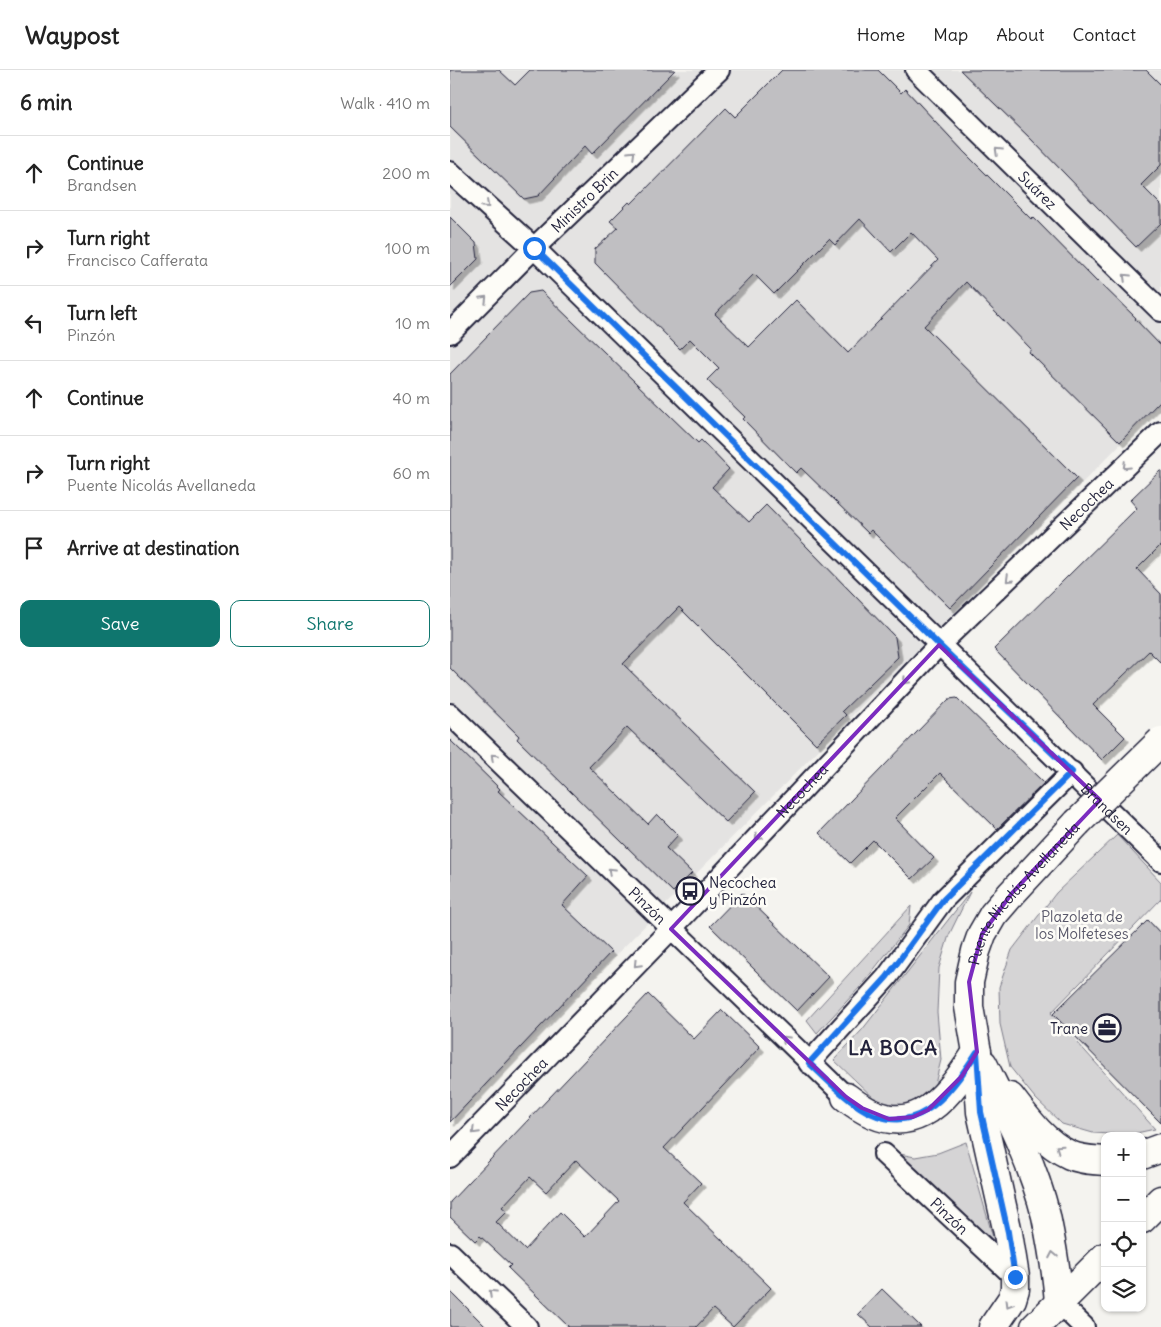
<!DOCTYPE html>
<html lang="en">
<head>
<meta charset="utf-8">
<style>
  :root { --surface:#fff; --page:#f6f6f6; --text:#222; --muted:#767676; --line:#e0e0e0; --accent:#0f766e }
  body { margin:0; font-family:Delius,sans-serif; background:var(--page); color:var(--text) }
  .controls { position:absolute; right:15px; bottom:15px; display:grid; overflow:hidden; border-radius:10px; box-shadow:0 1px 4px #0004 }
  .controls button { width:45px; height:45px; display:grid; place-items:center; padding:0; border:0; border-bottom:1px solid var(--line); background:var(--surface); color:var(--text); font:25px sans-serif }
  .stop { position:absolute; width:15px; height:15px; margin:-11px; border:4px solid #1a73e8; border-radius:50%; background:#fff }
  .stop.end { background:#1a73e8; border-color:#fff; box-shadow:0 1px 5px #0008 }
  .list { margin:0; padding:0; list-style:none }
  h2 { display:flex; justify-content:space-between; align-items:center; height:65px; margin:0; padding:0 20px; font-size:21px }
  h2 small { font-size:16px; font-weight:400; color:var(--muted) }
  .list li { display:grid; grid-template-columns:32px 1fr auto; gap:15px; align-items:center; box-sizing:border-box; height:75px; padding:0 20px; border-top:1px solid var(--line) }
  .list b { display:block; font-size:19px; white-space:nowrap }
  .list p { margin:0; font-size:16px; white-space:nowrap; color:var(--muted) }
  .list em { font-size:16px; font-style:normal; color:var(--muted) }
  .actions { display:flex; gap:10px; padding:15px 20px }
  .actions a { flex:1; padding:11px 0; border:1px solid var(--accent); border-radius:10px; text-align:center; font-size:18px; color:var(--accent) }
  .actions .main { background:var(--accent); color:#fff }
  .icon { flex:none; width:28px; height:28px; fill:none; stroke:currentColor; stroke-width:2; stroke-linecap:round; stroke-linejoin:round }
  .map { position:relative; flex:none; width:711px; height:1257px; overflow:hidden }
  header { display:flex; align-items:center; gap:30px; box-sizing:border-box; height:70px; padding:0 25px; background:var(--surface); border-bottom:1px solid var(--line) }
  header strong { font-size:24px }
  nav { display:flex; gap:28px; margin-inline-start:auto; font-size:18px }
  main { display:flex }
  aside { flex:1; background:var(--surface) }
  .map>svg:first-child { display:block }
  .built { fill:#e4e3e2 }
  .green { fill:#d5d4d5; stroke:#7c7b88 }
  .building { fill:#c0bfc2; stroke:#22223b; fill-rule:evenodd; filter:url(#shadow) }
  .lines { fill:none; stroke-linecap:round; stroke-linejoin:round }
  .minor-casing { stroke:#22223b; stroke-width:24 }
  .secondary-casing { stroke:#22223b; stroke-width:31 }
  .minor { stroke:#fdfcf7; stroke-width:20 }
  .secondary { stroke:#fdfcf7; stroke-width:28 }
  .secondary-bridge-casing { stroke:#22223b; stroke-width:31; stroke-linecap:butt }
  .secondary-bridge { stroke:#fdfcf7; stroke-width:28 }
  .oneway { stroke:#9a9aa2 }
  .route { stroke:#1a73e8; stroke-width:6 }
  .marked { fill:none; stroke:#7b2cbf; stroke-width:4; stroke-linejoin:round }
  .labels { text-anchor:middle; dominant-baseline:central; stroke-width:5; stroke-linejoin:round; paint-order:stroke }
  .street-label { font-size:15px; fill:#22223b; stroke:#fdfcf7 }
  .poi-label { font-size:15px; fill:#22223b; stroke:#fdfcf7; text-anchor:start }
  .park-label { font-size:15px; fill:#585769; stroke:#fdfcf7 }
  .district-label { font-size:20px; font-weight:bold; letter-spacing:1px; fill:#22223b; stroke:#fdfcf7 }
</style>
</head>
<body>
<header>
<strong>Waypost</strong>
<nav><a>Home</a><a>Map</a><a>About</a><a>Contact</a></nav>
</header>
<main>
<aside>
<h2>6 min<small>Walk · 410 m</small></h2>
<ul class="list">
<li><svg class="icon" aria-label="ahead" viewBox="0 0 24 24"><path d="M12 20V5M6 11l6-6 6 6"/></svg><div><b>Continue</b><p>Brandsen</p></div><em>200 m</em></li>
<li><svg class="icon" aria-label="right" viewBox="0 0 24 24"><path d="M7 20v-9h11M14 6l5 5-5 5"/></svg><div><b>Turn right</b><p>Francisco Cafferata</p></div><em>100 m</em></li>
<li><svg class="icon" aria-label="left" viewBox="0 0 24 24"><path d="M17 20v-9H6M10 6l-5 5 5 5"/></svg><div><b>Turn left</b><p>Pinzón</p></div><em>10 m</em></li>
<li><svg class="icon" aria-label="ahead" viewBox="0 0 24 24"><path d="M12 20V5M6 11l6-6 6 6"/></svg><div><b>Continue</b></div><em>40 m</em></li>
<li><svg class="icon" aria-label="right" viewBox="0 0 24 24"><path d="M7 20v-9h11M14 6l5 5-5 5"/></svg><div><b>Turn right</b><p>Puente Nicolás Avellaneda</p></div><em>60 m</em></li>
<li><svg class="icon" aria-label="arrive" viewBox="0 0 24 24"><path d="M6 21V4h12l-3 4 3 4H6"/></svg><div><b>Arrive at destination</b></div></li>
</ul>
<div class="actions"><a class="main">Save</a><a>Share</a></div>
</aside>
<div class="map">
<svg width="711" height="1257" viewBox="0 0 711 1257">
  <defs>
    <filter id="shadow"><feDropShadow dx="4.5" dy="4.5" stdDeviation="0" flood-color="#0004"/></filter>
  </defs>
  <rect width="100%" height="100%" fill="#f4f3ef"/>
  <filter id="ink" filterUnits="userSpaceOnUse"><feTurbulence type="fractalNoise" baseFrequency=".02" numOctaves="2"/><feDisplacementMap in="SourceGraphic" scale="10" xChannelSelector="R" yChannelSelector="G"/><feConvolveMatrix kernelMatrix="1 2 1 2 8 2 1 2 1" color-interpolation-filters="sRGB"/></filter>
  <g filter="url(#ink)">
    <!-- built -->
    <path class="built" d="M0 0H711V333L0 1053Z"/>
    <!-- green -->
    <path class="green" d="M667 765 711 812V829L601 943 705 1059 677 1065 643 1063 612 1054 585 1028 560 997 550 954 549 917 562 880 606 823Z
      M520 822 499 865 489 898 487 942 491 990 485 1014 471 1029 447 1037 429 1033 384 990 412 960Z
      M461 836 459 855 410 917 367 963 357 950Z
      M516 1072 544 1171 445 1083 465 1087 488 1083Z"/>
    <!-- building -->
    <path class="building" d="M0 0H49L65 15 80 0H225L142 84 135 76 88 126 74 129 0 57Z
      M332 0H428L451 23 455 19 514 82 581 149 583 147 647 212 648 211 686 248 685 249 711 276V330L670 372 579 282 581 279 516 212 474 256 627 408 500 538 421 460 418 463 351 398 346 403 293 349 295 347 257 310 269 298 240 269 230 279 145 193V179L168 158 160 151 179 132 181 134 276 38 285 47ZM410 149 441 182 461 162 488 190 398 283 346 230 299 277 265 244 304 204 324 224 379 169 385 175Z
      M510 0H696L711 15V95L691 115 711 135V153L686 177 580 68Z
      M0 147 26 173 28 189 0 217Z
      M91 221 248 373 251 370 279 399 262 417 299 452 316 435 445 567 448 587 392 641 396 645 366 674 229 537 173 594 305 722 276 752 177 657 139 697 198 754 207 744 228 765 216 778 242 803 223 822 67 669 69 666 0 598V304L79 223Z
      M711 400V475L687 499 711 524V593L699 581 643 635 675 667 652 690 544 579 687 438 680 430Z
      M507 628 594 713 547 759 490 703 445 748 484 788 462 809 423 770 400 793 369 763 499 629Z
      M0 670 50 719 48 721 138 806 112 835 161 882 0 1052Z
      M292 823 379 907 347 941 260 856Z
      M698 850 711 864V1053L603 944Z
      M198 924 244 969 272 940 310 977 214 1078 251 1113 233 1132 321 1218 283 1257 263 1239 246 1257H119L58 1198 61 1195 30 1166 25 1171 0 1147V1132ZM126 1090 169 1131 135 1167 110 1142 75 1180 46 1152 57 1141 52 1137 80 1107 96 1122Z
      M432 1219 471 1257H422L408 1244Z
      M0 1221 36 1257H0Z"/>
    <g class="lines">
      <!-- minor casing -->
      <g class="minor-casing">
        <g id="minor">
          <path id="s1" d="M466 0 711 241"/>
          <path id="s2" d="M0 102 84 178 711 791"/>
          <path id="s3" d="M0 263 84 178 269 0"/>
          <path id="s4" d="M0 644 396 1027"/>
          <path d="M359 993 437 907 493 830 622 702"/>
          <path id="s5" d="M434 1084 565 1207"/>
          <path id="s6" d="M0 1087 221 859 489 575 711 362"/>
          <path d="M0 1183 77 1257"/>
          <path d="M609 1233 634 1257"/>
        </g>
      </g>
      <!-- secondary casing -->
      <g class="secondary-casing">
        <g id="secondary">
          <path d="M533 994C557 1043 583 1093 596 1146 602 1175 607 1204 609 1233"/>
          <path d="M396 1027C458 1077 493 1035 527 982"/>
          <path d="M560 1027C576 1048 595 1074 620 1085 631 1090 643 1090 655 1091"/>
          <path d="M692 1085 711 1078"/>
          <path d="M692 1149 711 1130"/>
          <path id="s7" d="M543 1257 562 1229 565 1219V1207L558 1163 531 1042 527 982 519 937V912L526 881 532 864 543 845 562 823 627 753"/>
          <path d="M585 1257 655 1187"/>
        </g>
      </g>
      <!-- minor -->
      <use href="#minor" class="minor"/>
      <!-- secondary -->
      <use href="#secondary" class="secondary"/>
      <!-- secondary-bridge casing -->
      <g class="secondary-bridge-casing">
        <path id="secondary-bridge" d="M627 753 711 671"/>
      </g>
      <!-- secondary-bridge -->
      <use href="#secondary-bridge" class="secondary-bridge"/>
    </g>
    <!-- one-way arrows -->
    <defs><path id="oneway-chevron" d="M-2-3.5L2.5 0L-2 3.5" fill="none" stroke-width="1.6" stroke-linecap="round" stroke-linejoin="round" transform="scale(1.25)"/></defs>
    <g class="oneway">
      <use href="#oneway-chevron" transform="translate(548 81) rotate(-136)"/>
      <use href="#oneway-chevron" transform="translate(182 84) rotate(-44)"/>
      <use href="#oneway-chevron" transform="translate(36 135) rotate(42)"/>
      <use href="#oneway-chevron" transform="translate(676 207) rotate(-136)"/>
      <use href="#oneway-chevron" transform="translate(34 229) rotate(-45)"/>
      <use href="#oneway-chevron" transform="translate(676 396) rotate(136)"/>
      <use href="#oneway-chevron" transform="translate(559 509) rotate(136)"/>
      <use href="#oneway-chevron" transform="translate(456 611) rotate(133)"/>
      <use href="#oneway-chevron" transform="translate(44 687) rotate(-136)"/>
      <use href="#oneway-chevron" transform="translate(308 767) rotate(133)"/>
      <use href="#oneway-chevron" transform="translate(161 801) rotate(-136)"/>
      <use href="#oneway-chevron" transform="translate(187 894) rotate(134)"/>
      <use href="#oneway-chevron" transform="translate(335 969) rotate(-136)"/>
      <use href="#oneway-chevron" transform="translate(25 1061) rotate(134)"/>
      <use href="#oneway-chevron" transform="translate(609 1078) rotate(-145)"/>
      <use href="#oneway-chevron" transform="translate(603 1185) rotate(-101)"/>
      <use href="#oneway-chevron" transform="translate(42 1223) rotate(-136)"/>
      <use href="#oneway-chevron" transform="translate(559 1234) rotate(121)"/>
    </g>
  </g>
  <g class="lines" filter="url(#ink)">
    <!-- route -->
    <path class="route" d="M84 178 489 575 622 702 493 830 437 907 359 993C374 1007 388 1022 405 1034 463 1075 498 1027 527 982L531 1042 558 1162 565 1207"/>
  </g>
  <!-- marked area -->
  <path class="marked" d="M489 575 650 730 562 823 532 864 519 912 527 982 512 1006 478 1040 463 1047 439 1049 412 1038 396 1027 221 859Z"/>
  <!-- icons -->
  <defs>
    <g id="bus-ring" transform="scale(1.4375)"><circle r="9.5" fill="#fdfcf7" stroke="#22223b" stroke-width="1.5"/><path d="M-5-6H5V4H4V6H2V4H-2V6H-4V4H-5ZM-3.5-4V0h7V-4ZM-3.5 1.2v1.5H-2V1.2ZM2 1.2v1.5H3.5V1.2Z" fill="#22223b"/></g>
    <g id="office-ring" transform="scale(1.4375)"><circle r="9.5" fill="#fdfcf7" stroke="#22223b" stroke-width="1.5"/><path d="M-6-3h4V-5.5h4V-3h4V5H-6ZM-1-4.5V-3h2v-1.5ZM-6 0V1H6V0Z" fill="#22223b"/></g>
  </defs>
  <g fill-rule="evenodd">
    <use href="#bus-ring" x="240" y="821"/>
    <use href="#office-ring" x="657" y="958"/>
  </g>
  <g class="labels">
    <!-- street labels -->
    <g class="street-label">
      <text stroke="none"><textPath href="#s1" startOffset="171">Suárez</textPath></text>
      <text stroke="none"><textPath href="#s3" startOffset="189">Ministro Brin</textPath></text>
      <text stroke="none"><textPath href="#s6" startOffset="912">Necochea</textPath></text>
      <text stroke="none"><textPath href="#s6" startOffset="508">Necochea</textPath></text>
      <text stroke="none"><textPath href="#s2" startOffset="915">Brandsen</textPath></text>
      <text stroke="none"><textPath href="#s7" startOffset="462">Puente Nicolás Avellaneda</textPath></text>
      <text stroke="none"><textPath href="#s4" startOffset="275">Pinzón</textPath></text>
      <text stroke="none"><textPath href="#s6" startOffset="102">Necochea</textPath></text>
      <text stroke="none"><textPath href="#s5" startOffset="90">Pinzón</textPath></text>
    </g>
    <!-- poi labels -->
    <g class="poi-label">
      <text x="259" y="812">Necochea<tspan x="259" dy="17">y Pinzón</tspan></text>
      <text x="638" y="958" text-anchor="end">Trane</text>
    </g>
    <!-- park labels -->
    <g class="park-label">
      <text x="632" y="846">Plazoleta de<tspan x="632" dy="17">los Molfeteses</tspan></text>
    </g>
    <!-- district labels -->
    <g class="district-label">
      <text x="443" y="977">LA BOCA</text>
    </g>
  </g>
</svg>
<div class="controls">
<button>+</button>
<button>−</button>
<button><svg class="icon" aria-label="locate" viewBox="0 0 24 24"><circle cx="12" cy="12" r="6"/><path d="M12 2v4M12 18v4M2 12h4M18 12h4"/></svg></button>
<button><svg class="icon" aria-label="layers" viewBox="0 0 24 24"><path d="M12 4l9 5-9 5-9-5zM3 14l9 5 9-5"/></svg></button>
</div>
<div class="stop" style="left:84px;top:178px"></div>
<div class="stop end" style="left:565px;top:1207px"></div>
</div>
</main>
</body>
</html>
